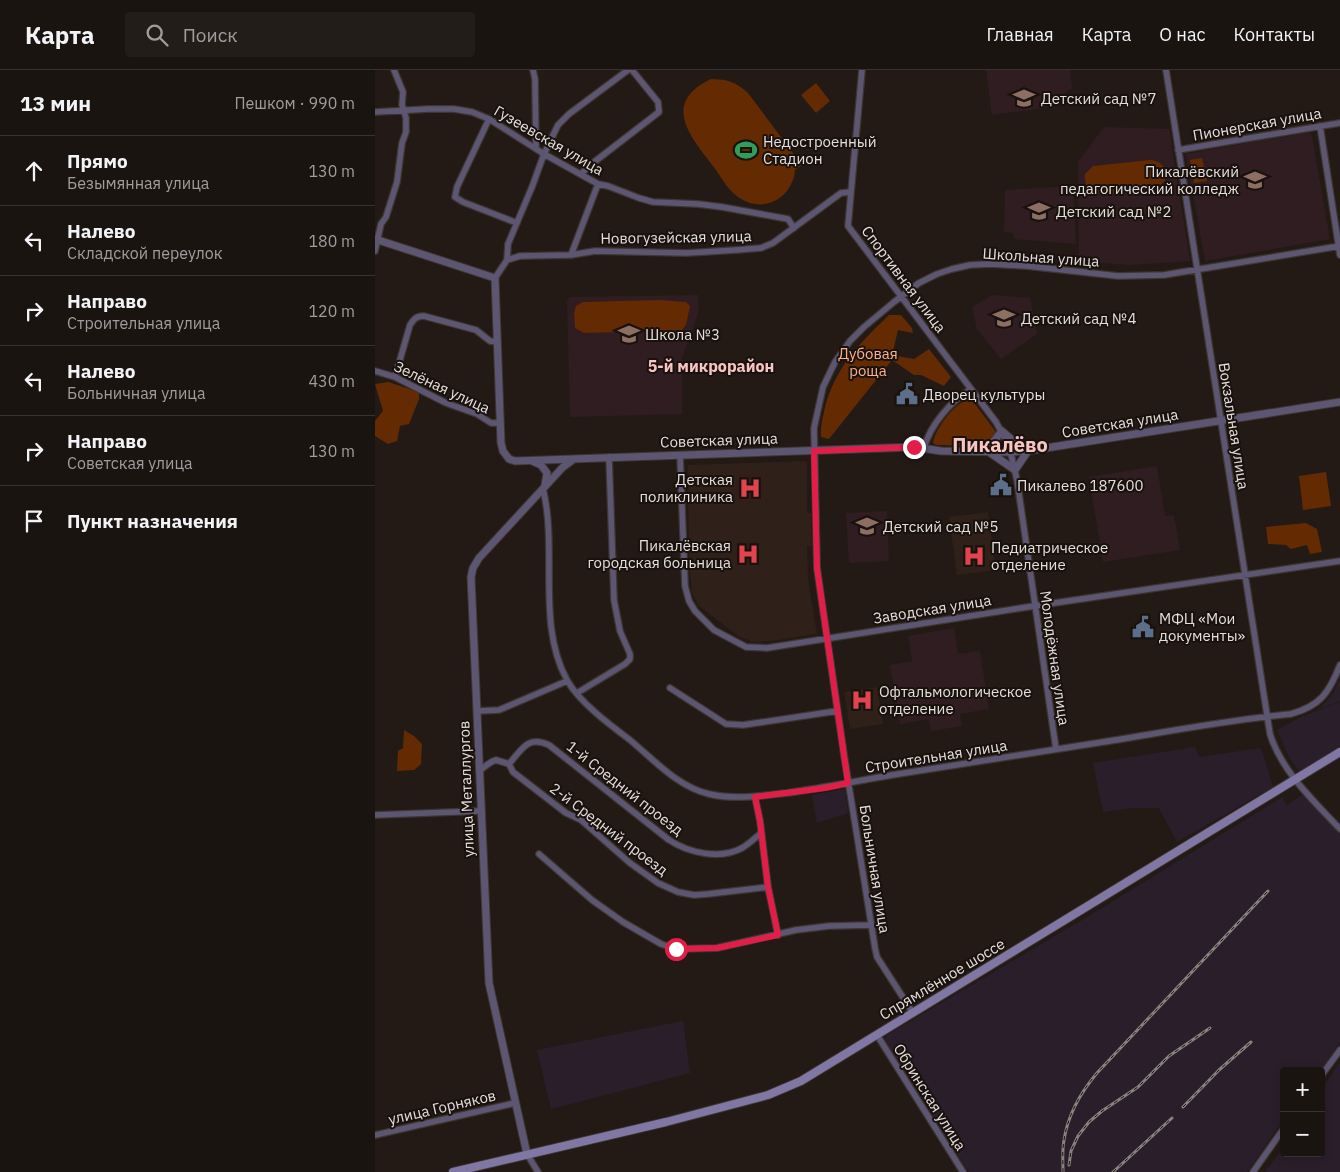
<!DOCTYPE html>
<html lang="ru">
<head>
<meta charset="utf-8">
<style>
  :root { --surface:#1a1410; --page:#231d19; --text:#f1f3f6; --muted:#9f9e9f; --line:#383330 }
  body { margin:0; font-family:"IBM Plex Sans",sans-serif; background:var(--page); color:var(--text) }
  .controls { position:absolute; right:15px; bottom:15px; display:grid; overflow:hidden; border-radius:5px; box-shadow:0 2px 8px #0003 }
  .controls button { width:45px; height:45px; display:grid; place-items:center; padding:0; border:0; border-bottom:1px solid var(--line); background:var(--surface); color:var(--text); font:25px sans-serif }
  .stop { position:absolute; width:15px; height:15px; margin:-11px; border:4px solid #e11d48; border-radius:50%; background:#fff }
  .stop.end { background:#e11d48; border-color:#fff; box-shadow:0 1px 5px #0008 }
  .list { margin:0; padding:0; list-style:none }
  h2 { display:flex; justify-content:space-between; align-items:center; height:65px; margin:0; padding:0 20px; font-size:21px }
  h2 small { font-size:16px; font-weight:400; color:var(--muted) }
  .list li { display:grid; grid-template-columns:32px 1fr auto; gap:15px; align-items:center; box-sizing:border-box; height:70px; padding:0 20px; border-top:1px solid var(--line) }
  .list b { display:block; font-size:19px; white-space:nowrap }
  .list p { margin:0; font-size:16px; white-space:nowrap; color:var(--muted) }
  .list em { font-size:16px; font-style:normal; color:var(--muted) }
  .icon { flex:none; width:28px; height:28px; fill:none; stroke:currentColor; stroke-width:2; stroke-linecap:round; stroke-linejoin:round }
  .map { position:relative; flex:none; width:965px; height:1102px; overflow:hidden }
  header { display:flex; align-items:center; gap:30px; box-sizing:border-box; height:70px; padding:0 25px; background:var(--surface); border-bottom:1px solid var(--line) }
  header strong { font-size:24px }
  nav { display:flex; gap:28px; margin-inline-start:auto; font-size:18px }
  .search { width:350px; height:45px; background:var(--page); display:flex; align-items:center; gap:12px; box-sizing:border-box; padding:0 18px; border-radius:5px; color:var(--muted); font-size:19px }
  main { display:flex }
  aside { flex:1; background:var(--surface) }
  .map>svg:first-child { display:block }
  .built { fill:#2f2019 }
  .industrial { fill:#2b1e2b }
  .education { fill:#301d21 }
  .green { fill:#642a01 }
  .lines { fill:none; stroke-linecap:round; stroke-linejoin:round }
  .minor-casing { stroke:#3e3632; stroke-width:8 }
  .tertiary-casing { stroke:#3e3632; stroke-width:9 }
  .secondary-casing { stroke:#3e3632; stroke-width:10 }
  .minor { stroke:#5c5672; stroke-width:5.5 }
  .tertiary { stroke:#5c5672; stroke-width:7 }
  .secondary { stroke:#8077a4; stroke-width:8 }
  .rail-casing { stroke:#89827e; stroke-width:3 }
  .rail { stroke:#19110d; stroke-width:1; stroke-dasharray:4; stroke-linecap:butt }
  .route { stroke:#e11d48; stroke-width:6 }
  .labels { text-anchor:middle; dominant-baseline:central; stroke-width:4; stroke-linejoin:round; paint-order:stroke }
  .poi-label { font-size:15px; fill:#e5dfdc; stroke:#19110d; text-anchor:start }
  .street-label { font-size:15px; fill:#e5dfdc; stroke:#19110d }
  .park-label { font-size:15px; fill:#feb189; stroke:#19110d }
  .neighbourhood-label { font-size:16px; font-weight:bold; fill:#f9c5c3; stroke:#19110d }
  .district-label { font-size:20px; font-weight:bold; fill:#f9c5c3; stroke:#19110d }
</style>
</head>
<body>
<header>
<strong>Карта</strong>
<div class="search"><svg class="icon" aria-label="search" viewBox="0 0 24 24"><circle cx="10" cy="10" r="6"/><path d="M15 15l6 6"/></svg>Поиск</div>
<nav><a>Главная</a><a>Карта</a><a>О нас</a><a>Контакты</a></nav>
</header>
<main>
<aside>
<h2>13 мин<small>Пешком · 990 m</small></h2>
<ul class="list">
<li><svg class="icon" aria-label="ahead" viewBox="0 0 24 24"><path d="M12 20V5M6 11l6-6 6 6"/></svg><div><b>Прямо</b><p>Безымянная улица</p></div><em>130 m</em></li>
<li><svg class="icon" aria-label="left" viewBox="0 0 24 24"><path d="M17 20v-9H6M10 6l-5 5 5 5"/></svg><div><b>Налево</b><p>Складской переулок</p></div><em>180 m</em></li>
<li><svg class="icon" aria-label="right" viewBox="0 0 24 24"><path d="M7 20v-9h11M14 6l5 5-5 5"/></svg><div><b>Направо</b><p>Строительная улица</p></div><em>120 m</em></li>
<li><svg class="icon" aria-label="left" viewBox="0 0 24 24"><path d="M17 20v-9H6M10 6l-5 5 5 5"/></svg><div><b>Налево</b><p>Больничная улица</p></div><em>430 m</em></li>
<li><svg class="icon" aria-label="right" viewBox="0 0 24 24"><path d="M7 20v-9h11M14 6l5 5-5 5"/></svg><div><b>Направо</b><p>Советская улица</p></div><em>130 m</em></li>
<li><svg class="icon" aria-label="arrive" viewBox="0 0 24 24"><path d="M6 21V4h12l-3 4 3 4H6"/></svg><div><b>Пункт назначения</b></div></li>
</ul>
</aside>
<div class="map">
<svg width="965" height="1102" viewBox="0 0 965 1102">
  <rect width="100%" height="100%" fill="#231a16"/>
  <!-- built -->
  <path class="built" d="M432 391V443H436L437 476H432L433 509 442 564 396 571 378 572 363 566 323 535 317 522 314 493 313 395Z
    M613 442 621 500 582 505 574 447Z
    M502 617 508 654 475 659 469 622Z"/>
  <!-- industrial -->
  <path class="industrial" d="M965 607V631L944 639 958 624Z
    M965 632V677L924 701 914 687 902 660 926 647Z
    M820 677 824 687 886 678 898 717 802 772 784 738H756L728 742 718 693Z
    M470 719 473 743 442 753 437 725Z
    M931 722 942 739 965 764V973L945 1001H909V1049L872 1102H594L510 970 512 965 719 843 907 727 912 735Z
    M308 951 315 1003 176 1039 162 980Z
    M965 992V1102H890L909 1076V1083H946V1020Z"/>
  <!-- education -->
  <path class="education" d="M611 0H695L697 18 669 38 617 45Z
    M729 57 794 59 815 191 755 195 704 191 703 92Z
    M936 62 955 169 830 191 811 84Z
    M698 116 701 174 639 169 638 163 629 162 630 120Z
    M323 225 324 241 307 288V344L195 347 192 231 195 227Z
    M617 225 655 228 662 264 626 289 602 259 597 237Z
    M782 396 790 446 799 445 805 480 728 492 714 407Z
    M512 441 514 491 474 493 471 443Z
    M579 558 583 584 605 581 614 639 585 644 587 656 556 661 554 649 525 654 515 595 537 591 533 566Z"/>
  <!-- green -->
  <path class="green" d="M336 9C352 9 361 12 373 23L427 95C424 97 422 98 420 100 419 102 420 105 419 107 415 119 407 130 394 133 385 136 375 134 368 130 355 124 346 107 338 96 315 66 286 33 336 9Z
    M441 13 455 31 441 43 426 25Z
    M827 88 832 111 819 113 815 90Z
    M775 90C787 91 792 98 791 109L783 118C773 121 730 126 720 123 712 120 709 112 710 104L718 96Z
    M285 230 311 232 315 236 311 255 307 260 209 263 200 258 199 243 201 236 208 232Z
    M514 245H526L537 258 538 263 523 260 518 281 522 286 539 289 554 279 576 307 569 316 546 305H539L517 290 454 369 446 367C445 356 448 347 450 337 461 296 485 273 514 245Z
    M13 312 44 322V329L34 354 25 356 22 371 13 374 0 366V351L8 341 0 314Z
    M596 329 600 334 621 362C619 367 613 374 608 376L561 375 558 373C560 359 581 330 596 329Z
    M951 402 956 436 928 440 924 406Z
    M931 453 942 459 947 482 935 484 932 475 916 479 911 475 893 474 891 457Z
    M29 660 39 666 47 674 46 694 39 700 22 701 23 681 28 678Z"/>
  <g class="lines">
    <!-- minor casing -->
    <g class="minor-casing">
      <path id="minor" d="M158 0 160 9 161 78
        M487 0 473 156 621 352 634 376 642 410 681 679
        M791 0 895 664C907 702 938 730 965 759
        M0 42 53 39H79L97 42 114 49 169 84 223 114 233 116 264 128 278 132 323 134 347 137 413 149 419 158
        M114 49 82 117 80 127 88 132 142 153
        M945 56 965 185
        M803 80 965 53
        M206 104 214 96 284 42 283 32 257 0
        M0 181 6 154 11 147 22 112 27 73 31 62V48L27 35 28 22 19 0
        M196 185 223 114
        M132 190 133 174 157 117 169 84 183 55 194 44 253 0
        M120 208 132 190 145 186 196 185 220 181 312 183 361 180 386 178 398 173 466 123 476 122
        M0 301 20 307 71 333 102 344 116 353H124
        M20 307 35 255C39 249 41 246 49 246L101 260 115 271 122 272
        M549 378C555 355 576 331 596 319
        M305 385 310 516 314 531 320 541 339 560 371 577 392 578 659 536 965 491
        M168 419C183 479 161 554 192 610 204 632 235 655 255 670 279 690 303 717 334 724 360 730 386 726 412 723 447 718 482 711 517 705 587 694 658 683 728 672 791 662 853 650 916 644 945 636 954 623 965 595
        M295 618 351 654 368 655 462 641
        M202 623 250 594 255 589V584L245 561 239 530 234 387
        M102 641 124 640 192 611
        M134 694C147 679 153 665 174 675L294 770C314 783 345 790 367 778 374 774 380 768 386 763
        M104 701C110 697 114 692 121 690L134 694 138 702 191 743 206 750 255 793 283 813 303 822 319 825 333 824 393 817
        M380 727 385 751 393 817 403 865
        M0 745 105 741
        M164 784 217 830 248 852 286 874 301 879 342 878 421 860 454 856 496 855
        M538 943 502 887 500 878 469 685 442 498 439 358 448 317 460 292 475 271 489 257 519 232 544 213 562 204 577 199 595 195 614 194 652 196 743 206 789 205 965 176
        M502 965 588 1102
        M946 1006 965 980
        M0 1065 140 1033
        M152 1084 163 1102
        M878 1102 909 1058"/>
    </g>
    <!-- tertiary casing -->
    <g class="tertiary-casing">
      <path id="tertiary" d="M0 169 120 208 126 373 128 381 134 389 140 391 539 377 566 381 636 382 658 380 965 332
        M613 382 615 376 627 361 644 376 652 381
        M614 382 640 400 653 381
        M157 391 166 395 172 403 170 415
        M152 1084 114 913 96 507 98 498 104 488 188 397 199 389"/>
    </g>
    <!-- secondary casing -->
    <g class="secondary-casing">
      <path id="secondary" d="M78 1102 291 1052 393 1025 426 1011 965 682"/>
    </g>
    <!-- minor -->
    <use href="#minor" class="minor"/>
    <!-- tertiary -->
    <use href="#tertiary" class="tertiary"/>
    <!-- secondary -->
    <use href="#secondary" class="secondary"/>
    <!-- rail casing -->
    <g class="rail-casing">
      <path id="rail" d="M808 1037 844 1000 876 972
        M694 1095 696 1081 703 1066 714 1052 727 1041 763 1017 794 986 835 958
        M688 1102C688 1092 687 1080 689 1070 693 1044 706 1022 722 1003L893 821
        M738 1102 797 1048"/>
    </g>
    <!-- rail -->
    <use href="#rail" class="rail"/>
  </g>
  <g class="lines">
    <!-- route -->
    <path class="route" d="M301 879 342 878 403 865 393 817 385 751 380 727 450 718 473 713 442 498 439 381 539 377"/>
  </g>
  <!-- icons -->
  <defs>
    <g id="school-bare" transform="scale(1.725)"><path d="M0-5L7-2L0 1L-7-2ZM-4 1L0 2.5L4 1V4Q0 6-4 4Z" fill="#8d6e63" stroke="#19110d" stroke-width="2.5" paint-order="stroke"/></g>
    <g id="stadium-bare" transform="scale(1.725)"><path d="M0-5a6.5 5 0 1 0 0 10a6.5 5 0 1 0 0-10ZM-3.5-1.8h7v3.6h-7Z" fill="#2e9e5b" stroke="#19110d" stroke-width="2.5" paint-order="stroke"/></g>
    <g id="university-bare" transform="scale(1.725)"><path d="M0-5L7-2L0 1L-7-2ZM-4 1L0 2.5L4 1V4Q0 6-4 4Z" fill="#8d6e63" stroke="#19110d" stroke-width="2.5" paint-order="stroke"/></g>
    <g id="civic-bare" transform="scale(1.725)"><path d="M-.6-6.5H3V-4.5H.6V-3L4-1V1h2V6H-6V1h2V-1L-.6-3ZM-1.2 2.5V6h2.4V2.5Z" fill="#5c6f8a" stroke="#19110d" stroke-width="2.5" paint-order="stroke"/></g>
    <g id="hospital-bare" transform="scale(1.725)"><path d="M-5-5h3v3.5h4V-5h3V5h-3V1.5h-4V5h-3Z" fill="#e0444e" stroke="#19110d" stroke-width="2.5" paint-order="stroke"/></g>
  </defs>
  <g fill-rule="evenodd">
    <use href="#school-bare" x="649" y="28"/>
    <use href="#stadium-bare" x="371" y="80"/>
    <use href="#university-bare" x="880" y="110"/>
    <use href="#school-bare" x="664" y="141"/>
    <use href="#school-bare" x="629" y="248"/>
    <use href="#school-bare" x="254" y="264"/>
    <use href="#civic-bare" x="532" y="324"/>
    <use href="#civic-bare" x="626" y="415"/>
    <use href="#hospital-bare" x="375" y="418"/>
    <use href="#school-bare" x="492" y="456"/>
    <use href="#hospital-bare" x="373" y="484"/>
    <use href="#hospital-bare" x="599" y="486"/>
    <use href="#civic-bare" x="768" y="557"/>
    <use href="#hospital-bare" x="487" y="630"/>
  </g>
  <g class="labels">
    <!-- poi labels -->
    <g class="poi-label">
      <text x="666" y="28">Детский сад №7</text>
      <text x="388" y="71">Недостроенный<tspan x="388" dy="17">Стадион</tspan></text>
      <text x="864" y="101" text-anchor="end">Пикалёвский<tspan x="864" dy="17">педагогический колледж</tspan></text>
      <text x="681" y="141">Детский сад №2</text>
      <text x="646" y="248">Детский сад №4</text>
      <text x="270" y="264">Школа №3</text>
      <text x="548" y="324">Дворец культуры</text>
      <text x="358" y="409" text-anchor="end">Детская<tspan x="358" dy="17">поликлиника</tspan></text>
      <text x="642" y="415">Пикалево 187600</text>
      <text x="508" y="456">Детский сад №5</text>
      <text x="356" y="475" text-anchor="end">Пикалёвская<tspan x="356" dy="17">городская больница</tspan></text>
      <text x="616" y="477">Педиатрическое<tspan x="616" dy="17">отделение</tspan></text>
      <text x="784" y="548">МФЦ «Мои<tspan x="784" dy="17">документы»</tspan></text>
      <text x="504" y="621">Офтальмологическое<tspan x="504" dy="17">отделение</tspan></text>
    </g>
    <!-- street labels -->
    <g class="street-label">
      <text transform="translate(882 54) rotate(-10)">Пионерская улица</text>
      <text transform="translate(174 70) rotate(30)">Гузеевская улица</text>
      <text transform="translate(301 167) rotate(-1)">Новогузейская улица</text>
      <text transform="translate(666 187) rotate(4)">Школьная улица</text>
      <text transform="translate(529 209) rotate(53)">Спортивная улица</text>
      <text transform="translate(67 317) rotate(25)">Зелёная улица</text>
      <text transform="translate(745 353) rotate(-9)">Советская улица</text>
      <text transform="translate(859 356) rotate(81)">Вокзальная улица</text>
      <text transform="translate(344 370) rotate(-2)">Советская улица</text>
      <text transform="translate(557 539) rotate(-9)">Заводская улица</text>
      <text transform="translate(680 588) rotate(82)">Молодёжная улица</text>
      <text transform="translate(561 686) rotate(-9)">Строительная улица</text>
      <text transform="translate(250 718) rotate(38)">1-й Средний проезд</text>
      <text transform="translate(91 719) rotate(-92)">улица Металлургов</text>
      <text transform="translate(234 759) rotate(37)">2-й Средний проезд</text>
      <text transform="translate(500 799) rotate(81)">Больничная улица</text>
      <text transform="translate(567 909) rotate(-31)">Спрямлённое шоссе</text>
      <text transform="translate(555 1027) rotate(58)">Обринская улица</text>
      <text transform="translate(67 1037) rotate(-13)">улица Горняков</text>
    </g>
    <!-- park labels -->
    <g class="park-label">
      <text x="493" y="283">Дубовая<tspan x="493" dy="17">роща</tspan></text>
    </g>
    <!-- neighbourhood labels -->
    <g class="neighbourhood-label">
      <text x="336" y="296">5-й микрорайон</text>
    </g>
    <!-- district labels -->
    <g class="district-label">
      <text x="625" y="374">Пикалёво</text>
    </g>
  </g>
</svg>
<div class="controls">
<button>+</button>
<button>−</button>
</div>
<div class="stop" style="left:301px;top:879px"></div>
<div class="stop end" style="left:539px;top:377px"></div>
</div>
</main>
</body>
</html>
